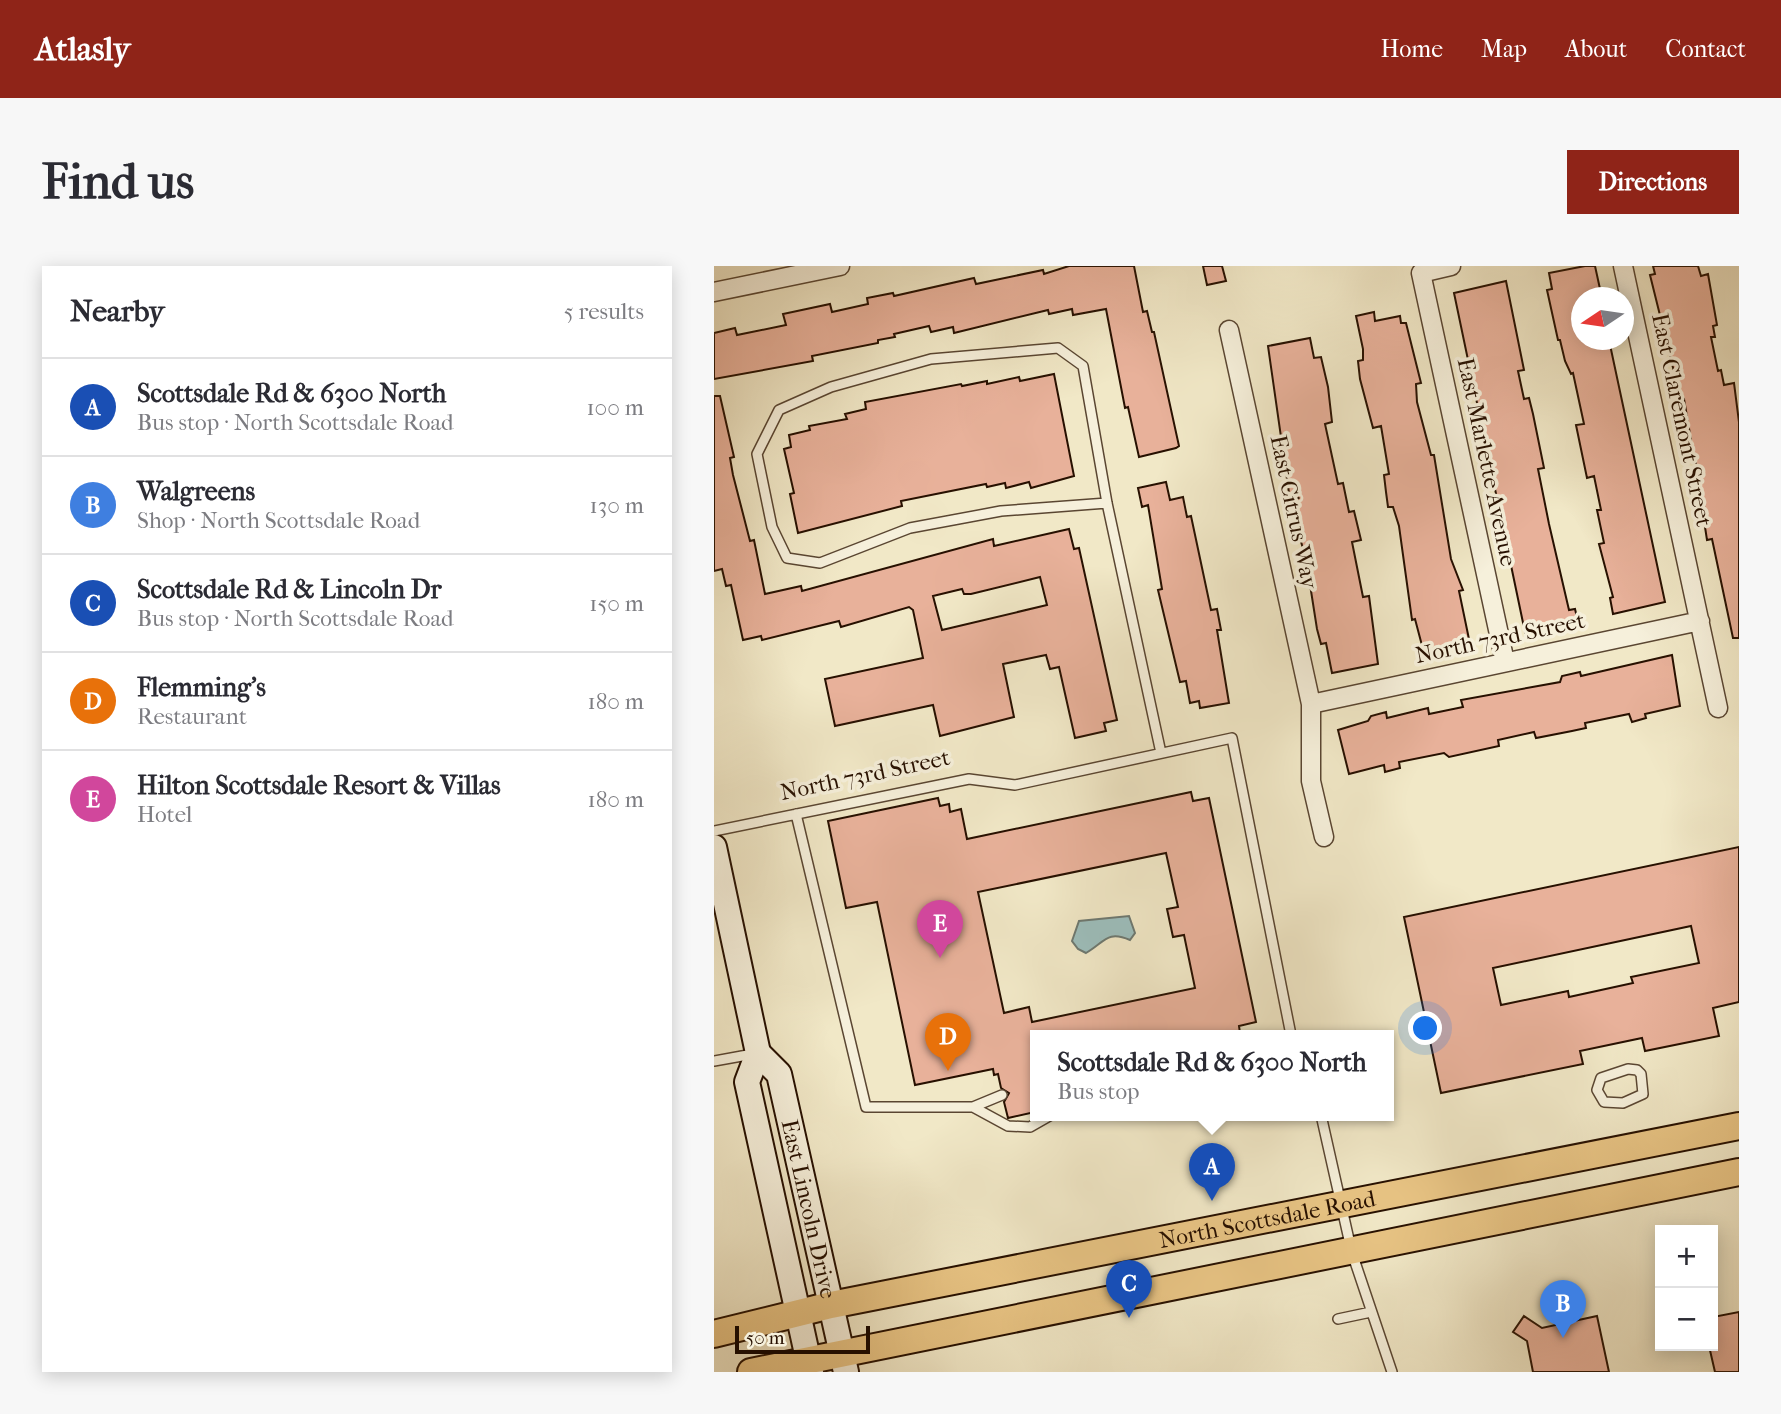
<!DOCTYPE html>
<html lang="en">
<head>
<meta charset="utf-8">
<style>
  :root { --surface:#fff; --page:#f7f7f7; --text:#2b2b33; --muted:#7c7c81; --line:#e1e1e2; --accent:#8f2418 }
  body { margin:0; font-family:"IM FELL French Canon",serif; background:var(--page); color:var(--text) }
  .controls { position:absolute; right:21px; bottom:21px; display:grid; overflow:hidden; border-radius:0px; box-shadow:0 4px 18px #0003 }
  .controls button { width:63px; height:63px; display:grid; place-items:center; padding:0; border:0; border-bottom:2px solid var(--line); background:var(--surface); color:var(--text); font:35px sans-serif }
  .compass { position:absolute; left:857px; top:21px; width:63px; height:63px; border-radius:50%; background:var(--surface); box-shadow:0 4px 18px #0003; rotate:257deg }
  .scale { position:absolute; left:21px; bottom:18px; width:135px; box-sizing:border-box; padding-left:7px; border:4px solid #271000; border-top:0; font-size:19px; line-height:24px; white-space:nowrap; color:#271000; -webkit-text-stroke:5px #f6f0db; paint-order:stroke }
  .you { position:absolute; left:712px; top:763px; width:24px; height:24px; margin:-18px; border:5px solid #fff; border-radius:50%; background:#1a73e8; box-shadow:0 0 0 10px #1a73e833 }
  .badge { display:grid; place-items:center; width:46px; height:46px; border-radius:50%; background:var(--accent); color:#fff; font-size:23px; font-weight:700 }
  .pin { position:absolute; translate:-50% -58px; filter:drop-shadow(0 2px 4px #0008) }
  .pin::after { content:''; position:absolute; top:37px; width:24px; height:21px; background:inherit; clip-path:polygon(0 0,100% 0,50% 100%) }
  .popup { position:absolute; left:316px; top:764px; width:364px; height:91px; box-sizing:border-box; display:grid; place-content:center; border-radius:0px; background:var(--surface); filter:drop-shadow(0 2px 5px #0005); font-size:23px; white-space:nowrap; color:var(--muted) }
  .popup b { font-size:26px; color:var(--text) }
  .popup::after { content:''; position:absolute; left:50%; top:100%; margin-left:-14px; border:14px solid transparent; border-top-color:var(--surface) }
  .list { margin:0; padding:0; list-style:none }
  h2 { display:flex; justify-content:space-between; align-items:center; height:91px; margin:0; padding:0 28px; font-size:30px }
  h2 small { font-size:23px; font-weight:400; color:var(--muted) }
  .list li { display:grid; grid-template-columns:46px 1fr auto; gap:21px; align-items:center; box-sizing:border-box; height:98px; padding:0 28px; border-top:2px solid var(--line) }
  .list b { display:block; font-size:26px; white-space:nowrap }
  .list p { margin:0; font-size:23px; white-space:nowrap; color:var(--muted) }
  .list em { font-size:23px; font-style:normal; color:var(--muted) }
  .map { position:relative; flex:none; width:1025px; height:1106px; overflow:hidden; border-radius:0px }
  header { display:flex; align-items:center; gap:42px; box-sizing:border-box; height:98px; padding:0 35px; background:var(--accent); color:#fff }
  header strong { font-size:33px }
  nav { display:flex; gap:38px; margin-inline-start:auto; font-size:24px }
  .intro { display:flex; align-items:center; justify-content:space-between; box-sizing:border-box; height:168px; padding:0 42px }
  h1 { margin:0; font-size:49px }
  .button { padding:18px 32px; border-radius:0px; background:var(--accent); color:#fff; font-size:24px; font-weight:700 }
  main { display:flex; gap:42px; padding:0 42px }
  aside { flex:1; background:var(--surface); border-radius:0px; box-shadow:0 4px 18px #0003 }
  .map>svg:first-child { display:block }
  .water { fill:#9dbfbd; stroke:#6e7971; stroke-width:2 }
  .building { fill:#e8b19a; stroke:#271000; stroke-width:2; fill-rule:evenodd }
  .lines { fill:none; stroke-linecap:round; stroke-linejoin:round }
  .service-casing { stroke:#5a4632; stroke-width:12 }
  .minor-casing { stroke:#5a4632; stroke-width:21 }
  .secondary-casing { stroke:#271000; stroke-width:28 }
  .primary-casing { stroke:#271000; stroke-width:30 }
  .service { stroke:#f6f0db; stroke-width:9 }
  .minor { stroke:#f6f0db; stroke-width:18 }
  .secondary { stroke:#f6f0db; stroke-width:24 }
  .primary { stroke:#e8c484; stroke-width:26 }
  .labels { text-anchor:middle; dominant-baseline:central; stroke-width:7; stroke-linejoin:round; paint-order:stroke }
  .street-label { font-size:23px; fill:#271000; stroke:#f6f0db }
</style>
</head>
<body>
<header>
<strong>Atlasly</strong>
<nav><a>Home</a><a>Map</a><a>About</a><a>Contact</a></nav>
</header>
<div class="intro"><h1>Find us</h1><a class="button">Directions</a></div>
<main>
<aside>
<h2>Nearby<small>5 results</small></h2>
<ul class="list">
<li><span class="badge" style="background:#1a4fb4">A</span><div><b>Scottsdale Rd &amp; 6300 North</b><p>Bus stop · North Scottsdale Road</p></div><em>100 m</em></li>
<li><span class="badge" style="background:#3f7fe0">B</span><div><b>Walgreens</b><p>Shop · North Scottsdale Road</p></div><em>130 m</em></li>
<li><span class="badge" style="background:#1a4fb4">C</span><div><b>Scottsdale Rd &amp; Lincoln Dr</b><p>Bus stop · North Scottsdale Road</p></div><em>150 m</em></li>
<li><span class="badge" style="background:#e8710a">D</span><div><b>Flemming's</b><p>Restaurant</p></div><em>180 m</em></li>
<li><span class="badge" style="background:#d1479c">E</span><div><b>Hilton Scottsdale Resort &amp; Villas</b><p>Hotel</p></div><em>180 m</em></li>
</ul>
</aside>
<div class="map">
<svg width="1025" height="1106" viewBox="0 0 1025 1106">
  <rect width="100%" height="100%" fill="#f1e8c7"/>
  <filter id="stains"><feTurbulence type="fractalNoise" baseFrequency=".00286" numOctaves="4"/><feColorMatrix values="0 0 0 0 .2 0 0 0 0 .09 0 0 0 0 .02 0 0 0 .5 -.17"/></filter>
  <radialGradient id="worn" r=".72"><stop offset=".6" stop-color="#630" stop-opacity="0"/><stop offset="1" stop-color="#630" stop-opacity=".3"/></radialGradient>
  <!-- water -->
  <path class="water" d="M415 650 421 667 416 674C393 664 391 676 372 687L364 683 358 675 365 655Z"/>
  <!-- building -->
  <path class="building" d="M355 0H420L429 46 433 45 438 66H440L465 180 462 182 425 191 414 141 411 142 392 43 359 49 358 43 335 48 334 44 240 67 239 61 217 66 215 60 180 68 181 71 164 74V77L98 90 99 95 0 113V67L21 62 23 69 72 59 69 48 116 38 118 46 154 38 153 32 179 27 180 30 260 12 262 18 329 4 330 8Z
    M489 0H508L512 15 493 19Z
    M871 0H881L888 32H867V74H895L951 336 899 348 896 332 899 331 885 278 890 277 883 244H887L880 210 873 212 862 159 870 158 859 107 857 108 851 95 846 74H844L833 24 838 23 835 7Z
    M939 0H984L987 10 994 8 1003 59 999 60 1001 71H997L1004 105 1007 104 1010 119 1020 117 1025 156V372H1019L998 273 993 274 991 261 994 260 981 193 977 194 973 175 977 174 970 133 967 134 936 9 941 8Z
    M792 15 810 104 804 105 810 133 815 132 819 148 830 202 824 203 835 258 855 344 861 343 865 360 812 371 740 27Z
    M660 46 661 55 686 50 687 57H692L707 117 702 118 703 136 717 189H720L737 293 749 324 745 325 756 378 710 387 701 353 698 354 685 260 679 241H674L672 226 670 209 675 208 667 160 659 162 646 113 644 95 649 94V83L642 50Z
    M596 72 600 92 607 91 614 121 618 156 611 158 624 218 629 217 635 246 640 245 647 274 638 276 649 331 655 330 664 398 618 407 612 377 607 378 603 363 592 293 577 241 554 80Z
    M340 108 360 210 317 222 315 216 292 222 291 217 273 221 272 218 187 235 188 240 84 267 76 228 80 227 70 183 77 181 75 169 96 164 95 160 133 153 131 148 152 143 151 136 247 118 248 120 273 115V118L305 111 306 115Z
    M0 130H6L20 191 16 192 19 209 36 275 40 274 51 328 87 320 88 325 279 273 280 280 355 263 360 283 365 282 403 454 390 457 392 465 361 472 345 401 336 403 332 389 289 398 300 451 226 470 219 439 121 460 111 413 209 392 199 344 195 341 127 361 125 355 48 374 47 370 29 374 17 319 12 320 8 303 0 305ZM326 311 333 339 228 364 219 330 248 323 250 328H257Z
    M452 216 456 234 469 231 473 251 477 250 497 344 503 343 507 364H503L515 437 486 442 485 435 476 437 472 415 466 416 444 324 448 323 434 239 428 241 424 222Z
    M958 389 966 440 931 448 932 452 918 456 915 448 871 457 872 462 858 465 822 472 820 466 784 474 785 480 735 491 730 487 685 496 686 502 671 506 670 499 635 508 624 464 654 455 657 450 672 446 673 452 714 442 715 448 749 441 747 434 846 416 848 410 866 406 867 410Z
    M477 526 479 535 495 532 542 756 525 760 526 767 516 769H321V846L294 852 290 836 295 827 287 822 284 808 280 809 279 803 201 819 163 636 132 642 114 555 224 532 226 540 235 538 236 546 247 543 253 573ZM452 587 464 641 453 643 459 671 470 669 481 722 318 756 315 741 290 747 264 626Z
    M1025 581V736L999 742 1005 770 931 785 928 772 866 785 869 798 727 827 690 651ZM977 660 985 697 917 711 919 717 855 731 854 725 787 739 779 702Z
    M1025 1046V1106H1001L995 1080H999V1051Z
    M810 1050 828 1062 883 1050 895 1106H819L813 1075 799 1066Z"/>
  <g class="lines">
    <!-- service casing -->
    <g class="service-casing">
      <path id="service" d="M393 237 287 245 196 262 106 297 73 292 58 261 43 188 65 144 117 121 217 93 344 82 369 100 393 237 447 487
        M82 548 152 841H259L294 860 316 861 337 849
        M0 565 255 513 301 519 518 472 577 769
        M0 795 39 788
        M914 803 923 804 927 808 929 828 909 837 890 836 883 824 887 812Z
        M259 841 288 829
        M607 849 638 987 678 1106
        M624 1053 657 1046"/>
    </g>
    <!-- minor casing -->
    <g class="minor-casing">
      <path id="minor" d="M737 0 707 7 791 396
        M909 0 1004 442
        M0 26 126 0
        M515 64 597 438V515L610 571
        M597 438 986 355"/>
    </g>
    <!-- secondary casing -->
    <g class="secondary-casing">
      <g id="secondary">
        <path d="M0 581 44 787 33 816 97 1106"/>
        <path id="s1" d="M44 787 65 808 132 1106"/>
      </g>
    </g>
    <!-- primary casing -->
    <g class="primary-casing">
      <g id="primary">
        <path id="s2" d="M0 1068 117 1039 1025 860"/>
        <path d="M37 1106 1025 906"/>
      </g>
    </g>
    <!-- service -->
    <use href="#service" class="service"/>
    <!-- minor -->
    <use href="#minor" class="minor"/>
    <!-- secondary -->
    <use href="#secondary" class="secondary"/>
    <!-- primary -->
    <use href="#primary" class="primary"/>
  </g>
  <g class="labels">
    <!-- street labels -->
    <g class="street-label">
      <text transform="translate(968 154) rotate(78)">East Claremont Street</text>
      <text transform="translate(773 196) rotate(78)">East Marlette Avenue</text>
      <text transform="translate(580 246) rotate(78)">East Citrus Way</text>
      <text transform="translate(786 372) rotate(-12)">North 73rd Street</text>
      <text transform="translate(151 509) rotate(-12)">North 73rd Street</text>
      <text stroke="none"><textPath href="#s1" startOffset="168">East Lincoln Drive</textPath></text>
      <text stroke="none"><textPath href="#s2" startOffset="565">North Scottsdale Road</textPath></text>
    </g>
  </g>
  <rect width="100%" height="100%" filter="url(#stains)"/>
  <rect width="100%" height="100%" fill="url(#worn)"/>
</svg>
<div class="controls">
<button>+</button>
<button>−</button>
</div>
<svg class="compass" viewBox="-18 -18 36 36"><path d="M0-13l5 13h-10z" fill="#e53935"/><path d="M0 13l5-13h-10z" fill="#7c7c81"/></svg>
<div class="scale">50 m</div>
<div class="you"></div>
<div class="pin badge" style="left:498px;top:935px;background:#1a4fb4">A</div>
<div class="popup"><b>Scottsdale Rd &amp; 6300 North</b>Bus stop</div>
<div class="pin badge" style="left:849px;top:1072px;background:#3f7fe0">B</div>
<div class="pin badge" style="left:415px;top:1052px;background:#1a4fb4">C</div>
<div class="pin badge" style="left:234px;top:805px;background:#e8710a">D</div>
<div class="pin badge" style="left:226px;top:692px;background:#d1479c">E</div>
</div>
</main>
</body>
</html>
